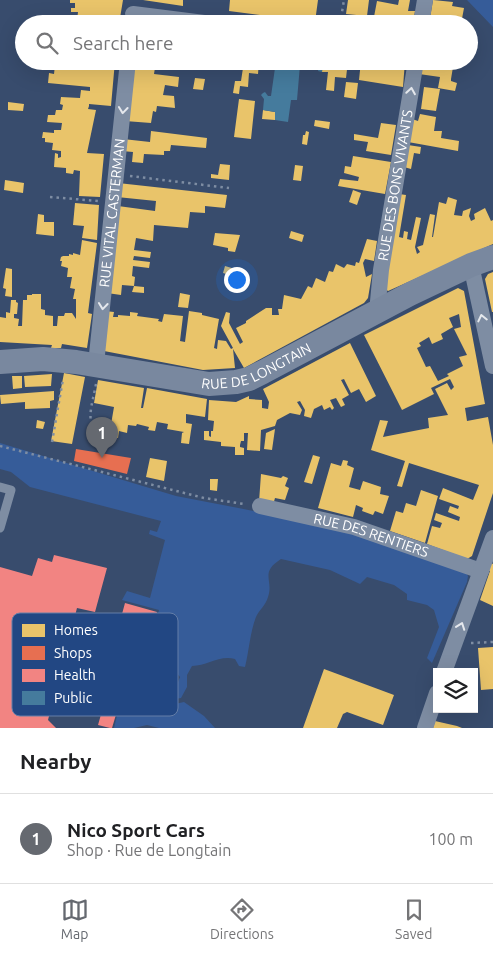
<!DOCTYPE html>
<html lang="en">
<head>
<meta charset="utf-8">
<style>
  :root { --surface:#fff; --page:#f6f6f6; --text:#202124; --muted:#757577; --line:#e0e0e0; --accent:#656970 }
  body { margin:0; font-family:Ubuntu,sans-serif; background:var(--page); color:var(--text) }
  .controls { position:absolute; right:15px; bottom:15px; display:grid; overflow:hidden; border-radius:0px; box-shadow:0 5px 20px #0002 }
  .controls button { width:45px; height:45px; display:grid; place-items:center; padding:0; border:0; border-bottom:1px solid var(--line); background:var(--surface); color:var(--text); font:25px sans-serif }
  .you { position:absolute; left:236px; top:279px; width:18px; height:18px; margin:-12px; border:4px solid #fff; border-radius:50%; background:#1a73e8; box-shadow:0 0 0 8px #1a73e833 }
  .badge { display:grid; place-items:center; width:32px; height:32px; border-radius:50%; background:var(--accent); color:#fff; font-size:16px; font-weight:700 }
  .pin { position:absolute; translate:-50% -41px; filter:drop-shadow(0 1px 2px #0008) }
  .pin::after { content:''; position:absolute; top:26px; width:18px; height:15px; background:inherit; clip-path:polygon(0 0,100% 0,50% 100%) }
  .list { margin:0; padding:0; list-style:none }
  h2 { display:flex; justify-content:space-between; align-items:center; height:65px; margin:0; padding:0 20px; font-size:21px }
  h2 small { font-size:16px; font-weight:400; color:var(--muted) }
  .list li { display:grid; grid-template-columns:32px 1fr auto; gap:15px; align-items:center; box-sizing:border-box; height:90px; padding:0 20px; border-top:1px solid var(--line) }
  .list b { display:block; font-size:19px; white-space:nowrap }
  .list p { margin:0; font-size:16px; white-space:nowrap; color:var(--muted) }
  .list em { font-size:16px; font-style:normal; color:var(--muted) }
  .icon { flex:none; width:28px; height:28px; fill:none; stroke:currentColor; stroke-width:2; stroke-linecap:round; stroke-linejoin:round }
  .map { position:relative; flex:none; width:493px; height:728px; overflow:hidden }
  .search { position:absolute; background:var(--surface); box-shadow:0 5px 20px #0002; left:15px; right:15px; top:15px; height:55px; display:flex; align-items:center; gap:12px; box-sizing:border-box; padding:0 18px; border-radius:28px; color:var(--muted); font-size:19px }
  .sheet { height:155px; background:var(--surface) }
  nav { display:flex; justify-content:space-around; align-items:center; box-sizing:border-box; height:70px; border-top:1px solid var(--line); background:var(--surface); font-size:14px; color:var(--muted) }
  nav a { display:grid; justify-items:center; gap:2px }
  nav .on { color:var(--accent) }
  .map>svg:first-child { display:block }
  .green { fill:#365c99 }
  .homes { fill:#e9c46a; fill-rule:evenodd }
  .shops { fill:#e76f51 }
  .health { fill:#f28482 }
  .public { fill:#457b9d }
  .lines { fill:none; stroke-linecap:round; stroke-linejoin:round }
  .path { stroke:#7e8da3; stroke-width:2.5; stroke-dasharray:2.5 4; stroke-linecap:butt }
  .lane { stroke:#7e8da3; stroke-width:9 }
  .street { stroke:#7e8da3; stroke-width:16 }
  .secondary { stroke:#79889f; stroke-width:24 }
  .oneway { stroke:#e5e8ed }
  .labels { text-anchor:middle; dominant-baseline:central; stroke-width:5; stroke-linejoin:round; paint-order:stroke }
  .street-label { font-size:14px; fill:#fff; stroke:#224783 }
  .key { fill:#224783; stroke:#647ea8; stroke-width:1 }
  .key-label { font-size:14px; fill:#fff }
</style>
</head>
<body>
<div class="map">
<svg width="493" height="728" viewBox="0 0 493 728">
  <rect width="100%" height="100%" fill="#384c6d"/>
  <!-- green -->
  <path class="green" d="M467 0H493V27Z
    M0 443 176 496 332 526 464 570 468 576 467 582 432 663 427 658 439 627 434 610 427 605 407 600V594L394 585 367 577 360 584 330 570 281 559C259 573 274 580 268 597 266 605 259 610 256 617 250 632 249 651 245 667L239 666 235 659C219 655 207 666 192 666L187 675V687L181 698 170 700 167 697 171 683 178 682 180 677 176 672 171 671 165 674 149 671 144 689 161 707 184 702 204 716 215 728H159L147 725 134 728H114L120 703 134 706 159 610 122 600 127 591 150 598 165 540 149 534 150 530 157 532 161 521 30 487 11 472 0 469Z"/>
  <!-- homes -->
  <path class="homes" d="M70 0H123L119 24H68V21H77L78 12H71V8H75V3H70Z
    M143 0H183V6Z
    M230 0H318L315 22 229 11Z
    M348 0H369L367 16 346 14Z
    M399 0H410L408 11H415L413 24H385L373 22 377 1 398 5Z
    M433 0 453 2 452 6 464 8 461 24H429Z
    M84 61H115L111 106 89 104V106L88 109 96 110 87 153 104 154 100 197 79 196 80 171 74 170 73 174 66 173V168L54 167 55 153 58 154V158L61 157V151L52 150 53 143 45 142V138H42L43 132 54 133V130H61L62 123 47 122 48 115H55L56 110H62L63 105 60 104 61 97 80 98 81 90 90 91V87L48 83 49 73 54 74 55 65 82 67Z
    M132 61H156L154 74 179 77 178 87 165 85 163 95 174 96 175 108 157 106 156 112 153 111 151 123 125 121Z
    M161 61H180L179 69 161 67Z
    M231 61H259L258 74 249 73 248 87 240 86 239 94 233 93 235 81H241L243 68 231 67Z
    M323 61H348L346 78 335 77 334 91 326 90 328 72H322Z
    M361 61H405L403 87 359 80Z
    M422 61H454L451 79V81L457 83 455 91 438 88 440 77 419 74Z
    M195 78 205 79 203 90 193 89Z
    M346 82 358 83 356 99 344 97Z
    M424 87 440 89 436 111 421 109Z
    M239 99 255 101 251 139 234 137Z
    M8 102 24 104 23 111 8 110Z
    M263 110 275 112V120L262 119Z
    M420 114 436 117 434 131H442L441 138 459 141 458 151 408 142 412 119 418 121Z
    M315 120 330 122 329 129 314 126Z
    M381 123 396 125 391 155 366 151 368 142 354 140V134L378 138Z
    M151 131 207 138 206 148 171 145 170 151H164V155L144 154 143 163 132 162 133 152 122 151 123 139 150 142Z
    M306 131 309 132 307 145 302 144 303 135H305Z
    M408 145 421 147 420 154 414 153 411 169 404 167Z
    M353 156 391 162 385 194 338 186 340 179 358 181 359 177 344 173 345 166 351 167Z
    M220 164 230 165 229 180 211 178V174L218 175Z
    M295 165 303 166 301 181 293 180Z
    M5 180 24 183 23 193 4 190Z
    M118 183 227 195 225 208 205 206V213L190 212 188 228 154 225 153 241 136 238 134 250 151 252 150 258 134 256 133 260 150 262 149 268 133 266 132 276 135 277 134 286 122 285 121 295 107 293 118 206 155 211 156 201 117 197Z
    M353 190 361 193 357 205 349 202Z
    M399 194 406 195 399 237 403 238 404 231 408 232 407 239 411 240 416 217 421 218 415 247 417 254 420 252 417 247 423 245 430 214 435 215 432 237H433L439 202 446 204 448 197 457 200 454 215 462 216 463 211 471 208 469 216 471 221 475 219 474 214 485 208 491 221 493 220V244L388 291 384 288Z
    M75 203 99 205 97 240 82 238 84 226 73 225Z
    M38 214 44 215V222H54V236L36 234Z
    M291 231 304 235 302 242 289 238Z
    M215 233 240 235 235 252 228 251V248L213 245Z
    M367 239 377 241 374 261 365 259 363 263 366 277 372 274 368 298 364 303 244 368 233 349 235 368 203 370 104 351 105 311 114 312 113 317H118V315L130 316V312L138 313 137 316 159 319 158 321 162 322 164 314 183 316 180 341 185 342 189 311 202 313V315L219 319 214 348 217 349 218 340 226 341 231 349 233 348 221 326 226 312 230 313 229 323 240 344 243 342 236 328 246 323V321L266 308H272V315H279L278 309H282L284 295 301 299 308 286 312 288 316 278 325 282 329 271 333 272 336 264 344 268 347 264 355 266 356 262 359 263Z
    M82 240 97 243 88 313 92 314 87 348 62 344 61 348H51L52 345 0 342V317L6 318V312L10 313 11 300H16V302L18 303 17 314H14V318L19 319 18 326H22L23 300H27V295H32V294H41V309L45 310V315L53 316V326H57L58 316H64L65 313H72L76 319V299H73L75 289 70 288 72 277H67L68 268 61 266 62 261H60L61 257 63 256H69V254L73 255V253L80 255Z
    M225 266 235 269 233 276 223 273Z
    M6 268 12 269V297L5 296 6 289 3 288Z
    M493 272V312H492L485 279 488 274Z
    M134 286 144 287V293L132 292Z
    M458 288 464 291 485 404 465 408 467 421 488 417 493 445V493L472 556 467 559 427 544 432 526 440 528 442 523 434 520 436 513 459 521 460 517 448 512 450 506 458 509 459 506 439 499 443 488 473 500 479 485 409 463 402 487 397 486 405 461 371 450 380 420 388 421 383 437 429 428 428 418 448 415 435 389 447 383 451 390 454 387 450 379 431 388 434 394 402 410 364 335ZM459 314 461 327 454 329 467 355 459 357 463 366 447 374 449 376 438 381 430 366 426 367 417 348 421 346 419 343 429 337 432 344 443 339 441 334 453 327 449 318Z
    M180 293 190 295 188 308 178 307Z
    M350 343 376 396 366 402 359 389 351 393 344 379 341 380 349 395 342 399 345 405 341 407 336 398 330 400 334 408 332 410 330 407 324 410 322 405 314 409 311 418 304 416 305 410 300 401 297 402 302 410 300 415 290 413 277 420 275 426 261 430 260 451 247 450 248 433H244V441H241L240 445V447L244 448V455H235V447L221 446V442L204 440V431H209V436L211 437V431H213L214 421 208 420 209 400 236 402 249 396V399L262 400V408L268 409 269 402 263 389Z
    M64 373 85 377 72 444 51 441Z
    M52 374 51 386 25 387 24 376Z
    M12 376H22V388L13 389Z
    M98 380 144 388 141 408H143L147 388 207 399 205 417 186 414V423L192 424 189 444 181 443 182 433 184 432 167 429 168 424 157 422 155 431 148 430 149 427 137 424 136 426 128 425 127 433 119 431 118 438 109 436 114 407 94 403Z
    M54 391V400L50 401V408L25 409V402L1 404 0 395Z
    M37 420 45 422 43 429 36 428Z
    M275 429 272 450 264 449 266 433Z
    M313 455 320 457 312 484 304 482Z
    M150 458 167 461 164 481 146 477Z
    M343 460 348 461 347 465 354 468 349 487 360 490 363 481 381 487 380 494 389 496 383 514 375 511 373 515 362 511 363 508 356 505 353 517 318 508 331 463 341 466Z
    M261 474 281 478 283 476 288 478 285 486 289 488 285 500 275 498 273 505 259 502Z
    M210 479H218L217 491 210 490Z
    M421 490 438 496 425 543 390 531 396 511 403 513 406 503 416 506Z
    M491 563 493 564V606L480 600 490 571 488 570Z
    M493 647V689L481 690 478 648Z
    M324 669 394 695 383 725 347 712 343 714 337 728H303Z
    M435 721 457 726 462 728H433Z"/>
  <!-- shops -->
  <path class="shops" d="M76 449 131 458 127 474 74 461Z"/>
  <!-- health -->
  <path class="health" d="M54 555 107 568 95 612 77 608 48 720 56 728H0V567L32 576 38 558 52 562Z
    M125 603 157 612 132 704 120 701 112 728H110L98 725 106 697 100 695Z"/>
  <!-- public -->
  <path class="public" d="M276 61H323L322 72 318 71 319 66 300 65 297 100H291L288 122 275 120V112L263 110 264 99 261 95 263 93 265 92 268 96H271Z"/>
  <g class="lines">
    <!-- path -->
    <path class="path" d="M340 24 344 0
      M130 176 229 188
      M50 197 98 201
      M96 384C92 407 83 424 103 442
      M52 442 63 379
      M0 446 204 498 244 504
      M471 643 493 642"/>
    <!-- lane -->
    <path class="lane" d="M0 487 11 490 0 528"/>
    <!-- street -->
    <g class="street">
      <path d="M133 14 212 24"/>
      <path d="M421 24 425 0"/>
      <path d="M471 265 493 366"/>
      <path id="s1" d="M377 312 381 270 416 61"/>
      <path id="s2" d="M96 364 128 61"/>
      <path id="s3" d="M260 506 354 527 481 571"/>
      <path d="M444 672 493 538"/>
      <path d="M425 728 437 693"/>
    </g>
    <!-- secondary -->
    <path class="secondary" id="s4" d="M0 362 43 359 76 362 209 384 236 382 249 379 263 372 410 294 471 265 493 257"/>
  </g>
  <!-- one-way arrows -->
  <defs><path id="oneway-chevron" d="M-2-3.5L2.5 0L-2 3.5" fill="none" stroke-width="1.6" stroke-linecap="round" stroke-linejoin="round" transform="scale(1.25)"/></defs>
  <g class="oneway">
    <use href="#oneway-chevron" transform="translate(411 91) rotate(-81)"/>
    <use href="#oneway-chevron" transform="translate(123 110) rotate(96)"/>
    <use href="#oneway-chevron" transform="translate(103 306) rotate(96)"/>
    <use href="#oneway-chevron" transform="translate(482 318) rotate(-103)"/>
    <use href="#oneway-chevron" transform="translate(461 626) rotate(-70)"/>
  </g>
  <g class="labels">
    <!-- street labels -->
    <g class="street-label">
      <text stroke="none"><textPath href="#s1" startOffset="128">RUE DES BONS VIVANTS</textPath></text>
      <text stroke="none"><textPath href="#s2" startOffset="152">RUE VITAL CASTERMAN</textPath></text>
      <text stroke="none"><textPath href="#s4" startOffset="262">RUE DE LONGTAIN</textPath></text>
      <text stroke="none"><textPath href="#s3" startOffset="115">RUE DES RENTIERS</textPath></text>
    </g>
  </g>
  <!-- legend -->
  <rect x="12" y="613" width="166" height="103" rx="8" class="key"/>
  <rect x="22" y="624" width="23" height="13" fill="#e9c46a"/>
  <rect x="22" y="646" width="23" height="14" fill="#e76f51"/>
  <rect x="22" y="669" width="23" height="13" fill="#f28482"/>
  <rect x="22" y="691" width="23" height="14" fill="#457b9d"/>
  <g class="key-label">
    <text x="54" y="635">Homes</text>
    <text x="54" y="658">Shops</text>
    <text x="54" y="680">Health</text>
    <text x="54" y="703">Public</text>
  </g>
</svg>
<div class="controls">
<button><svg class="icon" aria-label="layers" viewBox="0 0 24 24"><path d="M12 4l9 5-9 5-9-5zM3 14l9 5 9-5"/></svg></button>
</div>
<div class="you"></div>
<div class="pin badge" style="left:102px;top:458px">1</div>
<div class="search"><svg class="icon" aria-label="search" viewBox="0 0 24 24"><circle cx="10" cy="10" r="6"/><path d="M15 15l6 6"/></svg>Search here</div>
</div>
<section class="sheet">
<h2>Nearby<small></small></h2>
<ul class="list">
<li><span class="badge">1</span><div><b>Nico Sport Cars</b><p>Shop · Rue de Longtain</p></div><em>100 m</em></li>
</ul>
</section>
<nav>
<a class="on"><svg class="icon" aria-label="map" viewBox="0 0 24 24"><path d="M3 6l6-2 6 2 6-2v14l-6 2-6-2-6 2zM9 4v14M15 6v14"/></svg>Map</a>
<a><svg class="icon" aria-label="directions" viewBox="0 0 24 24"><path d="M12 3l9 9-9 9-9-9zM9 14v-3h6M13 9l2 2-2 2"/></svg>Directions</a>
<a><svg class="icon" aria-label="saved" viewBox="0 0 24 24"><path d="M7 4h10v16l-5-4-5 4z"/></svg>Saved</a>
</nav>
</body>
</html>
